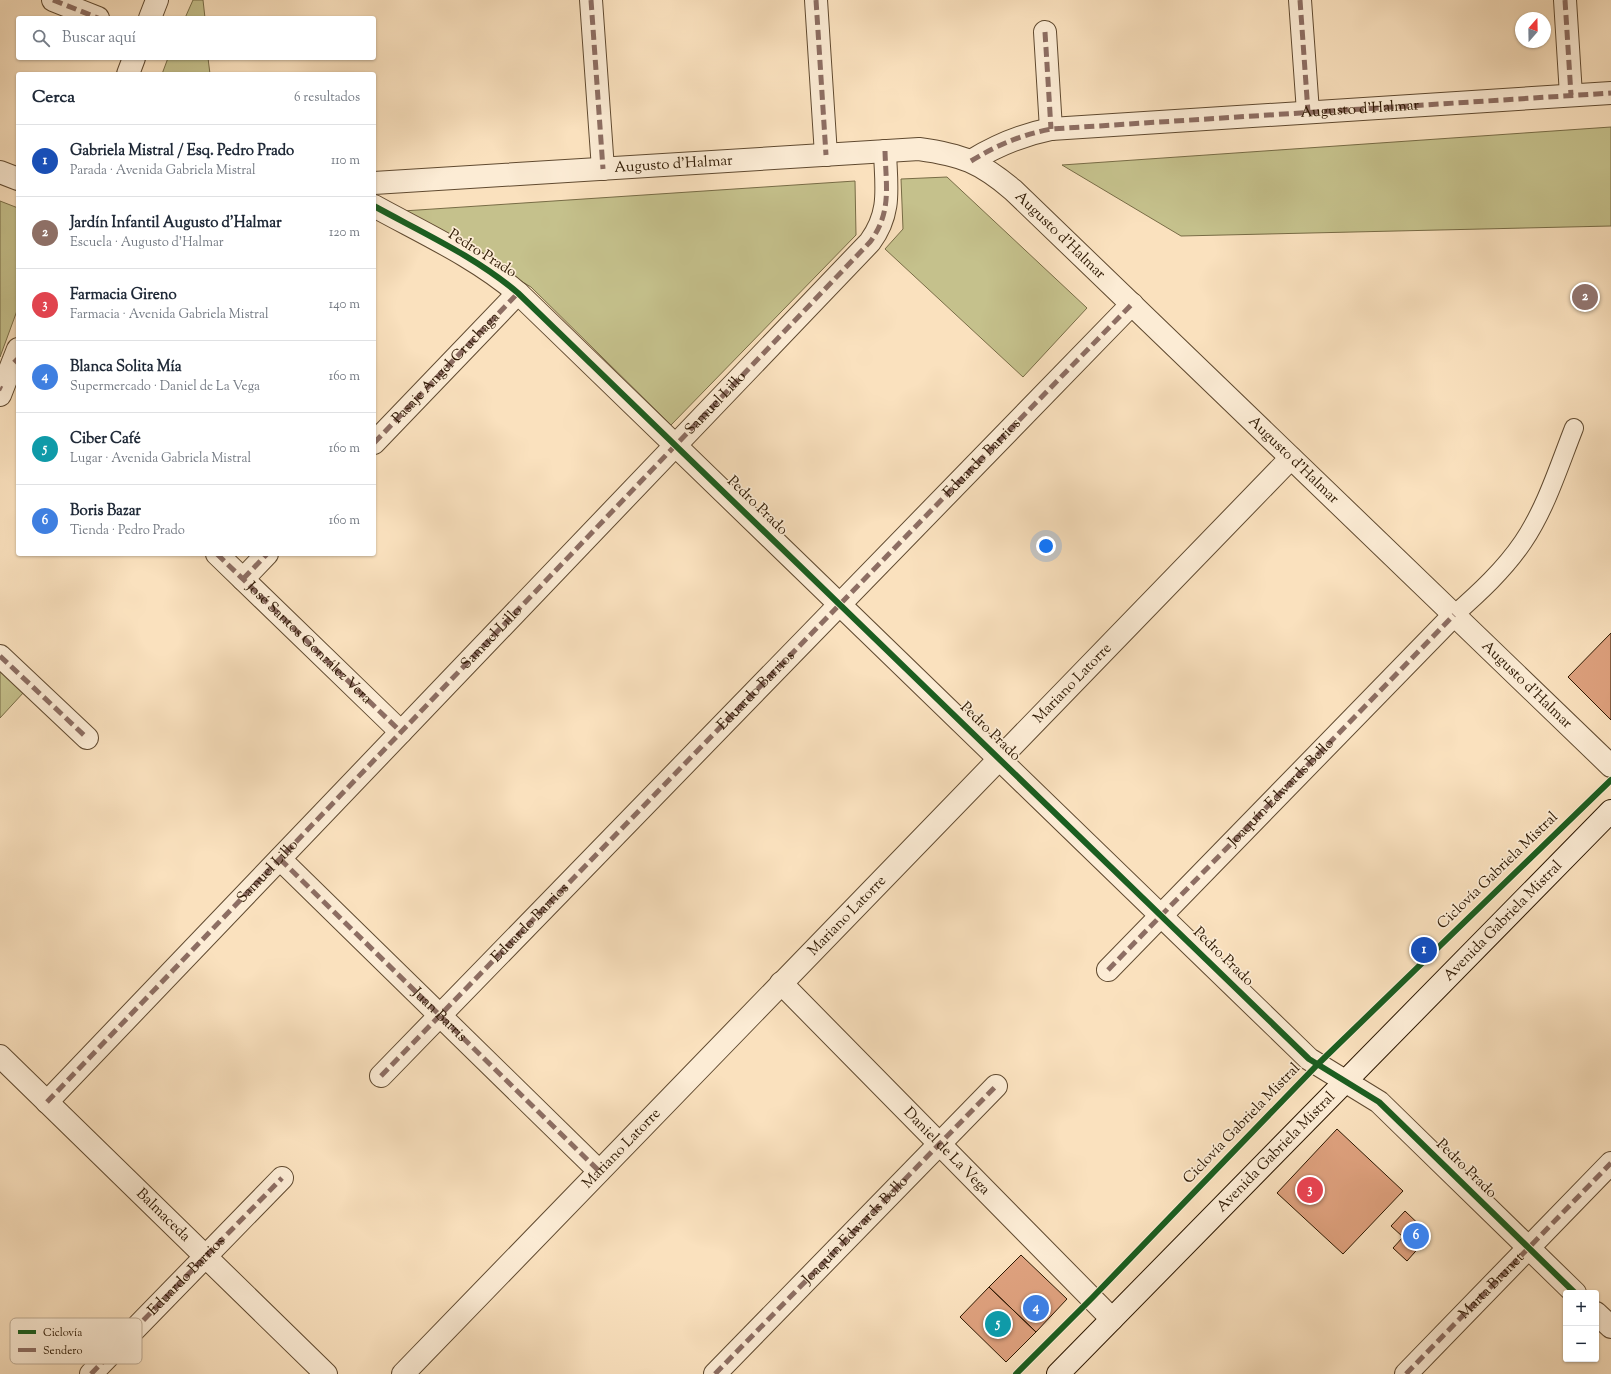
<!DOCTYPE html>
<html lang="es">
<head>
<meta charset="utf-8">
<style>
  :root { --surface:#fff; --page:#f6f6f7; --text:#1f2937; --muted:#747a83; --line:#e0e1e3; --accent:#8f2418 }
  body { margin:0; font-family:"Sorts Mill Goudy",serif; background:var(--page); color:var(--text) }
  .controls { position:absolute; right:12px; bottom:12px; display:grid; overflow:hidden; border-radius:4px; box-shadow:0 1px 3px #0004 }
  .controls button { width:36px; height:36px; display:grid; place-items:center; padding:0; border:0; border-bottom:1px solid var(--line); background:var(--surface); color:var(--text); font:20px sans-serif }
  .compass { position:absolute; left:1515px; top:12px; width:36px; height:36px; border-radius:50%; background:var(--surface); box-shadow:0 1px 3px #0004; rotate:20deg }
  .you { position:absolute; left:1046px; top:546px; width:14px; height:14px; margin:-10px; border:3px solid #fff; border-radius:50%; background:#1a73e8; box-shadow:0 0 0 6px #1a73e833 }
  .badge { display:grid; place-items:center; width:26px; height:26px; border-radius:50%; background:var(--accent); color:#fff; font-size:13px; font-weight:700 }
  .pin { position:absolute; translate:-50% -50%; border:2px solid #fff; box-shadow:0 1px 4px #0006 }
  .list { margin:0; padding:0; list-style:none }
  h2 { display:flex; justify-content:space-between; align-items:center; height:52px; margin:0; padding:0 16px; font-size:17px }
  h2 small { font-size:13px; font-weight:400; color:var(--muted) }
  .list li { display:grid; grid-template-columns:26px 1fr auto; gap:12px; align-items:center; box-sizing:border-box; height:72px; padding:0 16px; border-top:1px solid var(--line) }
  .list b { display:block; font-size:15px; white-space:nowrap }
  .list p { margin:0; font-size:13px; white-space:nowrap; color:var(--muted) }
  .list em { font-size:13px; font-style:normal; color:var(--muted) }
  .icon { flex:none; width:22px; height:22px; fill:none; stroke:currentColor; stroke-width:2; stroke-linecap:round; stroke-linejoin:round }
  .map { position:relative; flex:none; width:1611px; height:1374px; overflow:hidden }
  .search { position:absolute; background:var(--surface); box-shadow:0 1px 3px #0004; left:16px; top:16px; width:360px; height:44px; display:flex; align-items:center; gap:10px; box-sizing:border-box; padding:0 14px; border-radius:4px; color:var(--muted); font-size:15px }
  .panel { position:absolute; background:var(--surface); box-shadow:0 1px 3px #0004; left:16px; top:72px; width:360px; height:484px; border-radius:4px }
  .map>svg:first-child { display:block }
  .green { fill:#c5c18c; stroke:#786c46 }
  .building { fill:#dea17e; stroke:#2c1700 }
  .lines { fill:none; stroke-linecap:round; stroke-linejoin:round }
  .lane-casing { stroke:#604a30; stroke-width:20 }
  .street-casing { stroke:#604a30; stroke-width:24 }
  .secondary-casing { stroke:#2c1700; stroke-width:24 }
  .lane { stroke:#fcecd5; stroke-width:18 }
  .street { stroke:#fcecd5; stroke-width:22 }
  .secondary { stroke:#fcecd5; stroke-width:22 }
  .quiet { stroke:#8d6e63; stroke-width:5; stroke-dasharray:10 5; stroke-linecap:butt }
  .cycleway-casing { stroke:#fcecd5; stroke-width:8 }
  .cycleway { stroke:#1b5e20; stroke-width:6 }
  .labels { text-anchor:middle; dominant-baseline:central; stroke-width:3.5; stroke-linejoin:round; paint-order:stroke }
  .street-label { font-size:15px; fill:#2c1700; stroke:#fcecd5 }
  .key { fill:#fcecd5; stroke:#beac95; stroke-width:1 }
  .key-label { font-size:11px; fill:#2c1700 }
</style>
</head>
<body>
<div class="map">
<svg width="1611" height="1374" viewBox="0 0 1611 1374">
  <rect width="100%" height="100%" fill="#fae1be"/>
  <filter id="stains"><feTurbulence type="fractalNoise" baseFrequency=".005" numOctaves="4"/><feColorMatrix values="0 0 0 0 .2 0 0 0 0 .09 0 0 0 0 .02 0 0 0 .5 -.17"/></filter>
  <radialGradient id="worn" r=".72"><stop offset=".6" stop-color="#630" stop-opacity="0"/><stop offset="1" stop-color="#630" stop-opacity=".3"/></radialGradient>
  <!-- green -->
  <path class="green" d="M193 0H203L205 18H185Z
    M168 58H208L210 74H162Z
    M1611 127V226L1181 236 1062 165Z
    M947 177 1087 308 1023 377 885 249 903 229 901 179Z
    M855 181 856 235 671 425 531 287 403 211Z
    M0 201 18 208V308L0 357Z
    M0 669 24 692 0 718Z"/>
  <!-- building -->
  <path class="building" d="M1611 633V720L1568 677Z
    M1337 1129 1403 1191 1343 1254 1277 1193Z
    M1405 1211 1430 1235 1407 1261 1393 1248 1403 1237 1391 1226Z
    M1021 1255 1067 1299 1036 1332 989 1287Z
    M989 1287 1036 1332 1006 1362 960 1317Z"/>
  <g class="lines">
    <!-- lane casing -->
    <g class="lane-casing">
      <path id="lane" d="M1454 615C1479 593 1504 570 1523 542 1546 508 1559 466 1574 428"/>
    </g>
    <!-- street casing -->
    <g class="street-casing">
      <g id="street">
        <path d="M53 0 98 18"/>
        <path d="M591 0 603 169"/>
        <path d="M816 0 826 155"/>
        <path d="M1300 0 1308 112"/>
        <path d="M1565 0 1571 95"/>
        <path d="M150 18 157 0"/>
        <path d="M1045 32 1051 129"/>
        <path d="M128 74 134 58"/>
        <path d="M971 161C997 145 1021 135 1051 129L1611 93"/>
        <path d="M0 172 18 179"/>
        <path id="s1" d="M374 183 919 149C962 155 980 162 1013 190L1611 766"/>
        <path d="M374 206C423 233 476 257 518 293L1309 1059 1379 1102 1575 1293"/>
        <path d="M0 395 18 349"/>
        <path id="s2" d="M374 443 518 293"/>
        <path d="M217 554 401 732"/>
        <path d="M243 579 267 554"/>
        <path d="M0 656 87 738"/>
        <path id="s3" d="M280 859 599 1171"/>
        <path id="s4" d="M1108 970 1454 615"/>
        <path id="s5" d="M781 983 1112 1319"/>
        <path id="s6" d="M0 1056 326 1374"/>
        <path id="s7" d="M381 1076 1132 304"/>
        <path id="s8" d="M47 1102 870 242C892 212 886 187 885 151"/>
        <path d="M1596 1313 1611 1327"/>
        <path id="s9" d="M91 1374 282 1178"/>
        <path id="s10" d="M403 1374 1291 458"/>
        <path id="s11" d="M715 1374 996 1086"/>
        <path d="M1406 1374 1611 1163"/>
      </g>
    </g>
    <!-- secondary casing -->
    <g class="secondary-casing">
      <g id="secondary">
        <path id="s12" d="M1058 1374 1611 811"/>
      </g>
    </g>
    <!-- lane -->
    <use href="#lane" class="lane"/>
    <!-- street -->
    <use href="#street" class="street"/>
    <!-- secondary -->
    <use href="#secondary" class="secondary"/>
    <!-- quiet -->
    <g class="quiet">
      <path d="M53 0 98 18"/>
      <path d="M591 0 603 169"/>
      <path d="M816 0 826 155"/>
      <path d="M1300 0 1308 112"/>
      <path d="M1565 0 1571 95"/>
      <path d="M1045 32 1051 129"/>
      <path id="s13" d="M971 161C997 145 1021 135 1051 129L1611 93"/>
      <path d="M14 359 18 363"/>
      <path d="M0 388 2 389"/>
      <path d="M374 443 518 293"/>
      <path id="s14" d="M217 554 401 732"/>
      <path d="M243 579 267 554"/>
      <path d="M0 656 87 738"/>
      <path d="M280 859 599 1171"/>
      <path d="M1108 970 1454 615"/>
      <path d="M381 1076 1132 304"/>
      <path d="M47 1102 870 242C892 212 886 187 885 151"/>
      <path d="M91 1374 282 1178"/>
      <path d="M715 1374 996 1086"/>
      <path id="s15" d="M1406 1374 1611 1163"/>
    </g>
    <!-- cycleway casing -->
    <g class="cycleway-casing">
      <path id="cycleway" d="M374 206C423 233 476 257 518 293L1309 1059 1379 1102 1575 1293
        M1016 1374 1092 1298 1318 1064 1611 780"/>
    </g>
    <!-- cycleway -->
    <use href="#cycleway" class="cycleway"/>
  </g>
  <g class="labels">
    <!-- street labels -->
    <g class="street-label">
      <text stroke="none"><textPath href="#s13" startOffset="396">Augusto d'Halmar</textPath></text>
      <text stroke="none"><textPath href="#s1" startOffset="300">Augusto d'Halmar</textPath></text>
      <text stroke="none"><textPath href="#s1" startOffset="716">Augusto d'Halmar</textPath></text>
      <text transform="translate(482 254) rotate(32)">Pedro Prado</text>
      <text stroke="none"><textPath href="#s2" startOffset="104">Pasaje Angel Cruchaga</textPath></text>
      <text stroke="none"><textPath href="#s8" startOffset="967">Samuel Lillo</textPath></text>
      <text stroke="none"><textPath href="#s7" startOffset="862">Eduardo Barrios</textPath></text>
      <text stroke="none"><textPath href="#s1" startOffset="1040">Augusto d'Halmar</textPath></text>
      <text transform="translate(757 506) rotate(44)">Pedro Prado</text>
      <text stroke="none"><textPath href="#s8" startOffset="643">Samuel Lillo</textPath></text>
      <text stroke="none"><textPath href="#s14" startOffset="128">José Santos González Vera</textPath></text>
      <text stroke="none"><textPath href="#s10" startOffset="962">Mariano Latorre</textPath></text>
      <text stroke="none"><textPath href="#s1" startOffset="1364">Augusto d'Halmar</textPath></text>
      <text stroke="none"><textPath href="#s7" startOffset="538">Eduardo Barrios</textPath></text>
      <text transform="translate(990 732) rotate(44)">Pedro Prado</text>
      <text stroke="none"><textPath href="#s4" startOffset="248">Joaquín Edwards Bello</textPath></text>
      <text transform="translate(1498 871) rotate(-44)">Ciclovía Gabriela Mistral</text>
      <text stroke="none"><textPath href="#s8" startOffset="319">Samuel Lillo</textPath></text>
      <text stroke="none"><textPath href="#s10" startOffset="638">Mariano Latorre</textPath></text>
      <text stroke="none"><textPath href="#s12" startOffset="635">Avenida Gabriela Mistral</textPath></text>
      <text stroke="none"><textPath href="#s7" startOffset="214">Eduardo Barrios</textPath></text>
      <text transform="translate(1223 957) rotate(44)">Pedro Prado</text>
      <text stroke="none"><textPath href="#s3" startOffset="223">Juan Barris</textPath></text>
      <text transform="translate(1242 1124) rotate(-46)">Ciclovía Gabriela Mistral</text>
      <text stroke="none"><textPath href="#s10" startOffset="314">Mariano Latorre</textPath></text>
      <text stroke="none"><textPath href="#s5" startOffset="236">Daniel de La Vega</textPath></text>
      <text stroke="none"><textPath href="#s12" startOffset="311">Avenida Gabriela Mistral</textPath></text>
      <text transform="translate(1466 1169) rotate(44)">Pedro Prado</text>
      <text stroke="none"><textPath href="#s6" startOffset="228">Balmaceda</textPath></text>
      <text stroke="none"><textPath href="#s11" startOffset="201">Joaquín Edwards Bello</textPath></text>
      <text stroke="none"><textPath href="#s9" startOffset="137">Eduardo Barrios</textPath></text>
      <text stroke="none"><textPath href="#s15" startOffset="123">Marta Brunet</textPath></text>
    </g>
  </g>
  <!-- legend -->
  <rect x="10" y="1318" width="132" height="46" rx="6" class="key"/>
  <rect x="18" y="1330" width="18" height="4" fill="#1b5e20"/>
  <rect x="18" y="1348" width="18" height="4" fill="#8d6e63"/>
  <g class="key-label">
    <text x="43" y="1336">Ciclovía</text>
    <text x="43" y="1354">Sendero</text>
  </g>
  <rect width="100%" height="100%" filter="url(#stains)"/>
  <rect width="100%" height="100%" fill="url(#worn)"/>
</svg>
<div class="controls">
<button>+</button>
<button>−</button>
</div>
<svg class="compass" viewBox="-18 -18 36 36"><path d="M0-13l5 13h-10z" fill="#e53935"/><path d="M0 13l5-13h-10z" fill="#747a83"/></svg>
<div class="you"></div>
<div class="pin badge" style="left:1424px;top:950px;background:#1a4fb4">1</div>
<div class="pin badge" style="left:1585px;top:297px;background:#8d6e63">2</div>
<div class="pin badge" style="left:1310px;top:1190px;background:#e0444e">3</div>
<div class="pin badge" style="left:1036px;top:1308px;background:#3f7fe0">4</div>
<div class="pin badge" style="left:998px;top:1324px;background:#0f9aa8">5</div>
<div class="pin badge" style="left:1416px;top:1236px;background:#3f7fe0">6</div>
<div class="search"><svg class="icon" aria-label="search" viewBox="0 0 24 24"><circle cx="10" cy="10" r="6"/><path d="M15 15l6 6"/></svg>Buscar aquí</div>
<section class="panel">
<h2>Cerca<small>6 resultados</small></h2>
<ul class="list">
<li><span class="badge" style="background:#1a4fb4">1</span><div><b>Gabriela Mistral / Esq. Pedro Prado</b><p>Parada · Avenida Gabriela Mistral</p></div><em>110 m</em></li>
<li><span class="badge" style="background:#8d6e63">2</span><div><b>Jardín Infantil Augusto d'Halmar</b><p>Escuela · Augusto d'Halmar</p></div><em>120 m</em></li>
<li><span class="badge" style="background:#e0444e">3</span><div><b>Farmacia Gireno</b><p>Farmacia · Avenida Gabriela Mistral</p></div><em>140 m</em></li>
<li><span class="badge" style="background:#3f7fe0">4</span><div><b>Blanca Solita Mía</b><p>Supermercado · Daniel de La Vega</p></div><em>160 m</em></li>
<li><span class="badge" style="background:#0f9aa8">5</span><div><b>Ciber Café</b><p>Lugar · Avenida Gabriela Mistral</p></div><em>160 m</em></li>
<li><span class="badge" style="background:#3f7fe0">6</span><div><b>Boris Bazar</b><p>Tienda · Pedro Prado</p></div><em>160 m</em></li>
</ul>
</section>
</div>
</body>
</html>
